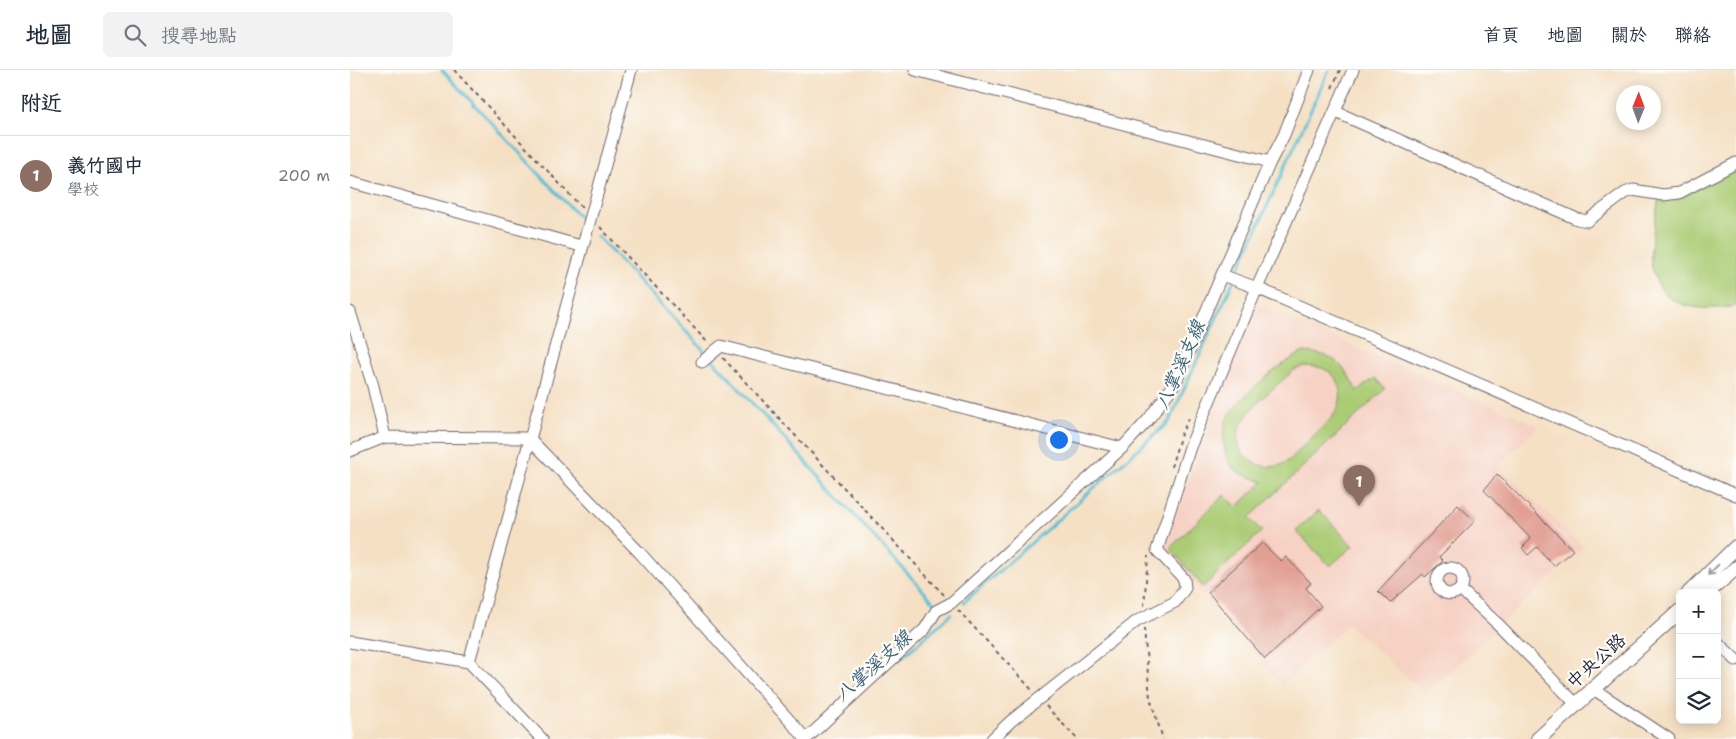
<!DOCTYPE html>
<html lang="zh-TW">
<head>
<meta charset="utf-8">
<style>
  :root { --surface:#fff; --page:#f2f2f3; --text:#1f2937; --muted:#747a83; --line:#e0e1e3; --accent:#1f6fb2 }
  body { margin:0; font-family:"Shantell Sans","LXGW WenKai TC",sans-serif; background:var(--page); color:var(--text) }
  .controls { position:absolute; right:15px; bottom:15px; display:grid; overflow:hidden; border-radius:8px; box-shadow:0 2px 12px #0003 }
  .controls button { width:45px; height:45px; display:grid; place-items:center; padding:0; border:0; border-bottom:1px solid var(--line); background:var(--surface); color:var(--text); font:25px sans-serif }
  .compass { position:absolute; left:1266px; top:15px; width:45px; height:45px; border-radius:50%; background:var(--surface); box-shadow:0 2px 12px #0003; rotate:1deg }
  .you { position:absolute; left:708px; top:369px; width:18px; height:18px; margin:-12px; border:4px solid #fff; border-radius:50%; background:#1a73e8; box-shadow:0 0 0 8px #1a73e833 }
  .badge { display:grid; place-items:center; width:32px; height:32px; border-radius:50%; background:var(--accent); color:#fff; font-size:16px; font-weight:700 }
  .pin { position:absolute; translate:-50% -41px; filter:drop-shadow(0 1px 2px #0008) }
  .pin::after { content:''; position:absolute; top:26px; width:18px; height:15px; background:inherit; clip-path:polygon(0 0,100% 0,50% 100%) }
  .list { margin:0; padding:0; list-style:none }
  h2 { display:flex; justify-content:space-between; align-items:center; height:65px; margin:0; padding:0 20px; font-size:21px }
  h2 small { font-size:16px; font-weight:400; color:var(--muted) }
  .list li { display:grid; grid-template-columns:32px 1fr auto; gap:15px; align-items:center; box-sizing:border-box; height:80px; padding:0 20px; border-top:1px solid var(--line) }
  .list b { display:block; font-size:19px; white-space:nowrap }
  .list p { margin:0; font-size:16px; white-space:nowrap; color:var(--muted) }
  .list em { font-size:16px; font-style:normal; color:var(--muted) }
  .icon { flex:none; width:28px; height:28px; fill:none; stroke:currentColor; stroke-width:2; stroke-linecap:round; stroke-linejoin:round }
  .map { position:relative; flex:none; width:1386px; height:669px; overflow:hidden }
  header { display:flex; align-items:center; gap:30px; box-sizing:border-box; height:70px; padding:0 25px; background:var(--surface); border-bottom:1px solid var(--line) }
  header strong { font-size:24px }
  nav { display:flex; gap:28px; margin-inline-start:auto; font-size:18px }
  .search { width:350px; height:45px; background:var(--page); display:flex; align-items:center; gap:12px; box-sizing:border-box; padding:0 18px; border-radius:8px; color:var(--muted); font-size:19px }
  main { display:flex }
  aside { flex:1; background:var(--surface) }
  .map>svg:first-child { display:block }
  .built { fill:#f6d2c4 }
  .green { fill:#aacc75; stroke:#667758; fill-rule:evenodd }
  .lines { fill:none; stroke-linecap:round; stroke-linejoin:round }
  .stream { stroke:#57bed4; stroke-width:3 }
  .building { fill:#e2a094 }
  .minor-casing { stroke:#6c646b; stroke-width:13 }
  .major-casing { stroke:#6c646b; stroke-width:16 }
  .path { stroke:#6c646b; stroke-width:2; stroke-dasharray:4 4; stroke-linecap:butt }
  .minor { stroke:#fff; stroke-width:11 }
  .major { stroke:#fff; stroke-width:14 }
  .oneway { stroke:#9c9ca7 }
  .labels { text-anchor:middle; dominant-baseline:central; stroke-width:4.5; stroke-linejoin:round; paint-order:stroke }
  .street-label { font-size:18px; fill:#22223b; stroke:#fdfcf7 }
  .water-label { font-size:19px; font-style:italic; fill:#376078; stroke:#fdfcf7 }
</style>
</head>
<body>
<header>
<strong>地圖</strong>
<div class="search"><svg class="icon" aria-label="search" viewBox="0 0 24 24"><circle cx="10" cy="10" r="6"/><path d="M15 15l6 6"/></svg>搜尋地點</div>
<nav><a>首頁</a><a>地圖</a><a>關於</a><a>聯絡</a></nav>
</header>
<main>
<aside>
<h2>附近<small></small></h2>
<ul class="list">
<li><span class="badge" style="background:#8d6e63">1</span><div><b>義竹國中</b><p>學校</p></div><em>200 m</em></li>
</ul>
</aside>
<div class="map">
<svg width="1386" height="669" viewBox="0 0 1386 669">
  <rect width="100%" height="100%" fill="#fdfcf7"/>
  <filter id="ink" filterUnits="userSpaceOnUse"><feTurbulence type="fractalNoise" baseFrequency=".02" numOctaves="2"/><feDisplacementMap in="SourceGraphic" scale="10" xChannelSelector="R" yChannelSelector="G"/><feConvolveMatrix kernelMatrix="1 2 1 2 8 2 1 2 1" color-interpolation-filters="sRGB"/></filter>
  <filter id="wash" filterUnits="userSpaceOnUse"><feTurbulence type="fractalNoise" baseFrequency=".0096" numOctaves="4" result="noise"/><feDisplacementMap in="SourceGraphic" scale="20" xChannelSelector="R" yChannelSelector="G"/><feGaussianBlur stdDeviation="1.12" result="paint"/><feColorMatrix in="noise" values="0 0 0 0 0 0 0 0 0 0 0 0 0 0 0 0 0 1.4 0 .05"/><feComposite in="paint" operator="in"/></filter>
  <g filter="url(#wash)">
    <rect width="100%" height="100%" fill="#f5e0c4"/>
    <!-- built -->
    <path class="built" d="M905 234 1189 356 1148 396 1233 477 1076 625 998 554 932 616 813 476Z"/>
    <!-- green -->
    <path class="green" d="M1386 97V236C1347 242 1307 239 1301 191 1299 175 1307 143 1309 126L1326 130Z
      M954 282C985 284 994 295 1007 321L1025 308 1035 319 899 448 912 461 853 517 820 478 874 425 887 437 913 412C903 407 890 406 882 397 873 387 871 361 877 349 888 328 932 291 954 282ZM954 296C961 297 970 296 976 300 994 309 994 332 983 346 976 355 967 362 959 370 950 379 939 394 927 396 911 399 895 391 889 376 878 351 927 316 944 300Z
      M969 440 1003 476 980 496 946 461Z"/>
    <g class="lines">
      <!-- stream -->
      <path class="stream" d="M92 0 234 152
        M247 166 357 284
        M885 207 979 0
        M362 289 588 537
        M614 532 819 352 883 212
        M549 590 601 544"/>
    </g>
    <g id="blocks">
      <!-- building -->
      <path class="building" d="M1147 404 1223 480 1204 496 1187 477 1178 485 1172 478 1181 469 1134 420Z
        M1108 435 1125 451 1089 487 1093 491 1075 507 1073 504 1040 533 1028 521Z
        M912 473 931 491 936 487 961 513 956 518 971 536 915 589 858 522Z"/>
    </g>
  </g>
  <g filter="url(#ink)">
    <use href="#blocks" fill-opacity="0" stroke="#6c646b" stroke-width="1"/>
    <g class="lines">
      <!-- minor casing -->
      <g class="minor-casing">
        <path id="minor" d="M565 0 920 92
          M986 42 1227 149 1237 151 1275 123 1283 120 1313 125 1329 123 1386 93
          M0 112 231 176
          M872 205 907 218 1386 425
          M0 242 23 316 35 367
          M352 292 371 276 772 378
          M0 381 35 367 179 368 290 483 456 669
          M1087 511a13 13 0 1 1 26 0a13 13 0 1 1-26 0Z
          M1110 519 1150 556 1226 634
          M0 572 119 592 192 669
          M1367 572 1386 590
          M119 592 281 0
          M1242 618 1319 669
          M456 669 575 559 586 541 601 533 772 378 798 350 826 312 920 92 934 65 959 0
          M642 669 661 651 787 551 825 532 835 518 834 509 807 480 840 377 907 218 1003 0"/>
      </g>
      <!-- major casing -->
      <g class="major-casing">
        <path id="major" d="M1339 523 1386 477
          M1357 523 1386 498
          M1188 669 1330 541"/>
      </g>
      <!-- path -->
      <path class="path" d="M104 0 233 139
        M982 18 990 0
        M250 157 359 274
        M373 288 595 526
        M821 397 831 364 839 348
        M794 536 798 486
        M608 540 683 621
        M794 559 800 628 813 669
        M696 636 727 669"/>
      <!-- minor -->
      <use href="#minor" class="minor"/>
      <!-- major -->
      <use href="#major" class="major"/>
    </g>
    <!-- one-way arrows -->
    <defs><path id="oneway-shaft" d="M-6 0H5M1.5-3L5.5 0L1.5 3" fill="none" stroke-width="1.6" stroke-linecap="round" stroke-linejoin="round" transform="scale(1.25)"/></defs>
    <use class="oneway" href="#oneway-shaft" transform="translate(1363 500) rotate(135)"/>
  </g>
  <g class="labels">
    <!-- street labels -->
    <g class="street-label">
      <text transform="translate(1246 591) rotate(-42)">中央公路</text>
    </g>
    <!-- water labels -->
    <g class="water-label">
      <text transform="translate(830 295) rotate(-66)">八掌溪支線</text>
      <text transform="translate(523 596) rotate(-42)">八掌溪支線</text>
    </g>
  </g>
</svg>
<div class="controls">
<button>+</button>
<button>−</button>
<button><svg class="icon" aria-label="layers" viewBox="0 0 24 24"><path d="M12 4l9 5-9 5-9-5zM3 14l9 5 9-5"/></svg></button>
</div>
<svg class="compass" viewBox="-18 -18 36 36"><path d="M0-13l5 13h-10z" fill="#e53935"/><path d="M0 13l5-13h-10z" fill="#747a83"/></svg>
<div class="you"></div>
<div class="pin badge" style="left:1009px;top:436px;background:#8d6e63">1</div>
</div>
</main>
</body>
</html>
